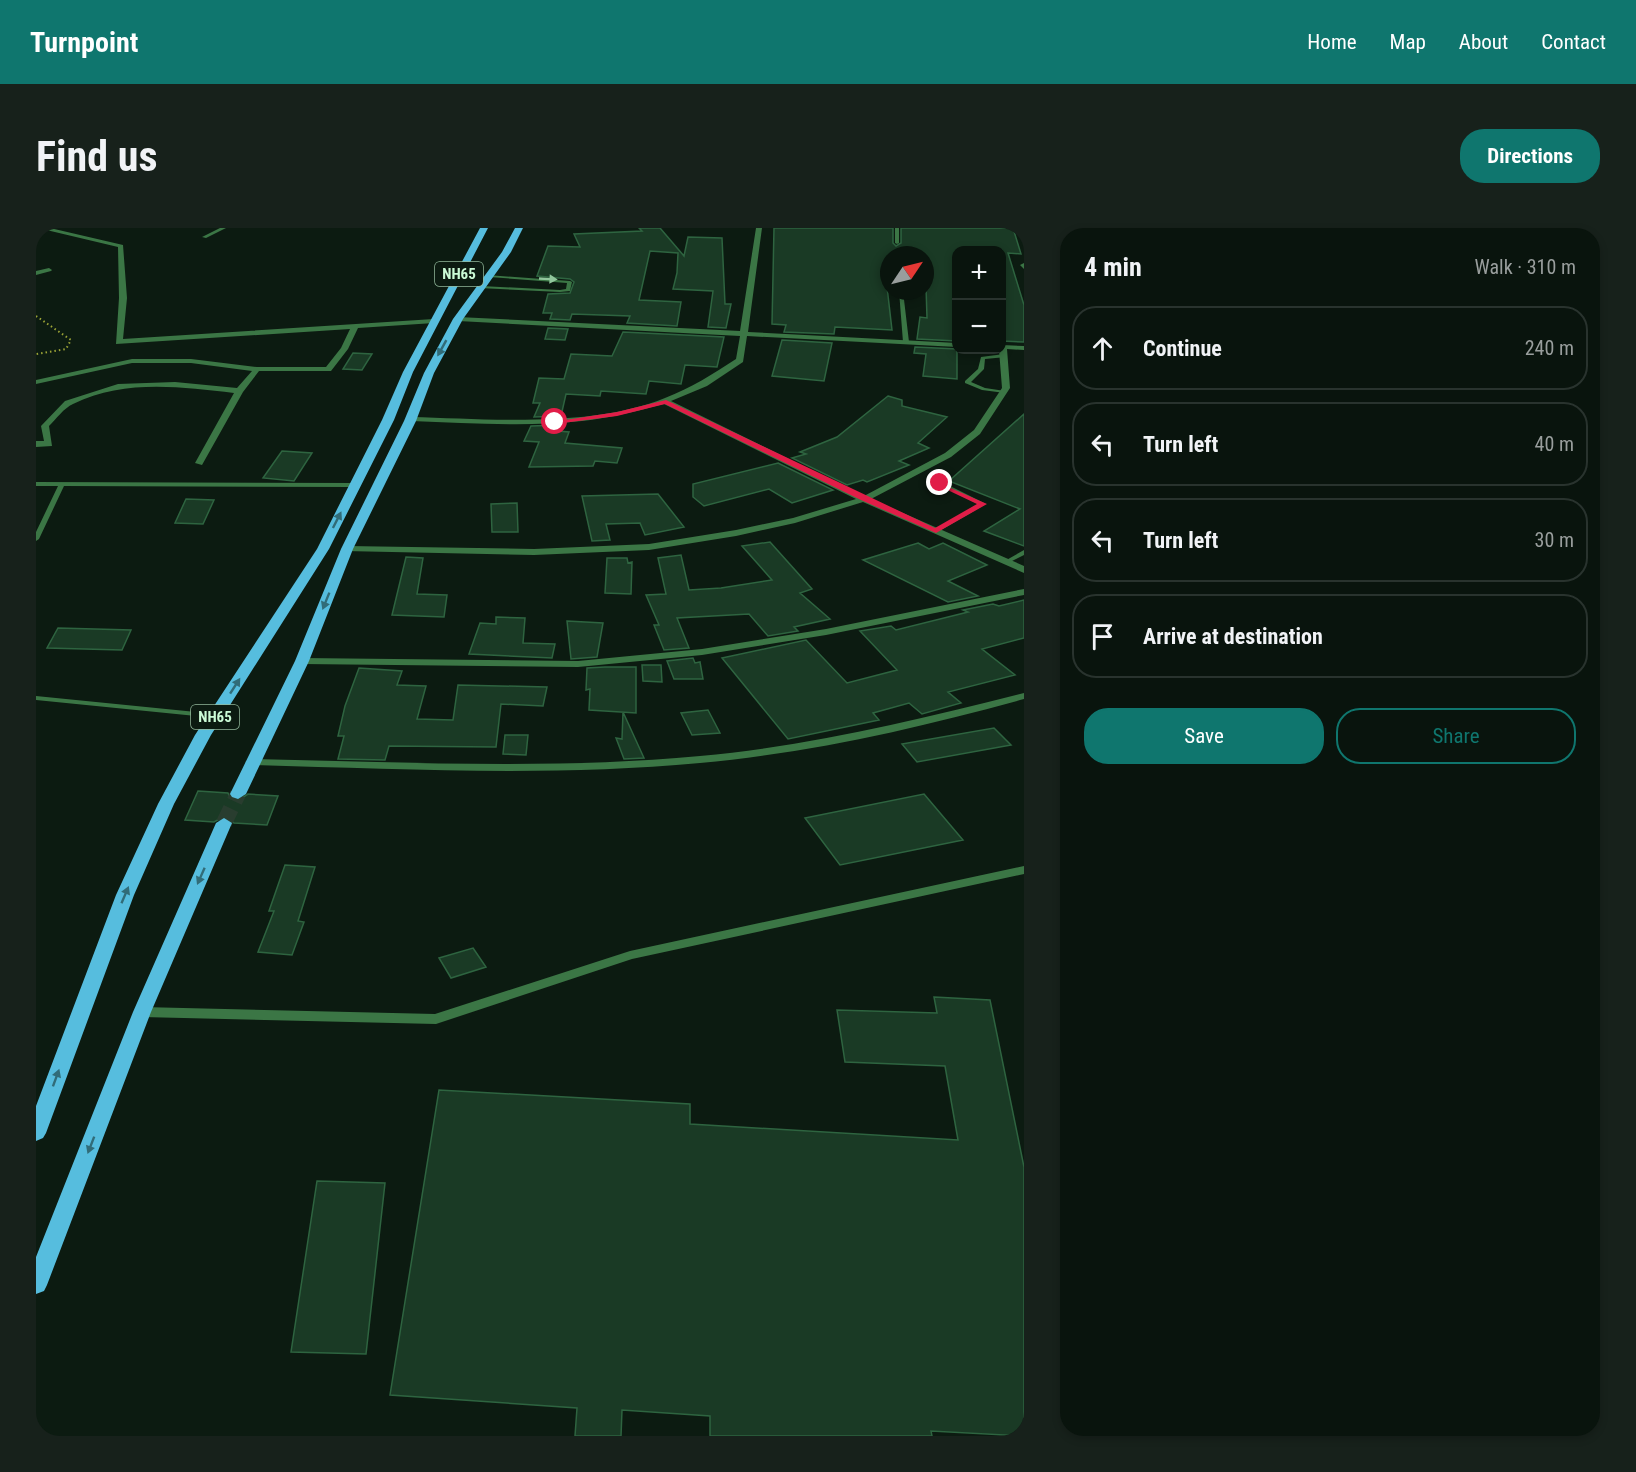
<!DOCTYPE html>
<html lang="en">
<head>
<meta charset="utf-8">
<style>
  :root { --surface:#09140d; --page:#17211b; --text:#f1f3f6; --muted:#999e9d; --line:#29332e; --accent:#0f766e }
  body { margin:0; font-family:"Roboto Condensed",sans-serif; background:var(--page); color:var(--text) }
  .controls { position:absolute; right:18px; top:18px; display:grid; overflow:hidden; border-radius:12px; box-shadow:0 3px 9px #0003 }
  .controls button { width:54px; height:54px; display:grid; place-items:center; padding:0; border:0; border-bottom:2px solid var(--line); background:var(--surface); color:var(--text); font:30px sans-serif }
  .compass { position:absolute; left:844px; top:18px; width:54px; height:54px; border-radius:50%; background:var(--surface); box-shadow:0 3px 9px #0003; rotate:55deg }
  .stop { position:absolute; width:18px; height:18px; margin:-14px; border:4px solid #e11d48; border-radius:50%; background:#fff }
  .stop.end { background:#e11d48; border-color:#fff; box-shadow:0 2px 6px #0008 }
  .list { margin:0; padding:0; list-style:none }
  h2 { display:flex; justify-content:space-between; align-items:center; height:78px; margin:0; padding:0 24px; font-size:26px }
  h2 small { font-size:20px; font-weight:400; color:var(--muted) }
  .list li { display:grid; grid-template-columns:39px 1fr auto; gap:18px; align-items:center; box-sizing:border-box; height:84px; margin:0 12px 12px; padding:0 12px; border:2px solid var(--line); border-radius:24px }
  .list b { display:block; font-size:22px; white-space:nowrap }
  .list em { font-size:20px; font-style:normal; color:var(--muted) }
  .actions { display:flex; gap:12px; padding:18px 24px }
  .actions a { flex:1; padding:14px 0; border:2px solid var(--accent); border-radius:24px; text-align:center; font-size:21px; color:var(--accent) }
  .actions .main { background:var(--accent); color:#fff }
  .icon { flex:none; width:33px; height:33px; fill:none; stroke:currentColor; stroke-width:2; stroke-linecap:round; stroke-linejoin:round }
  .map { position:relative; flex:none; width:988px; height:1208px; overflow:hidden; border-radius:24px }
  header { display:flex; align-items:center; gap:36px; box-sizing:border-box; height:84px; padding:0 30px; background:var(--accent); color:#fff }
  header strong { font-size:28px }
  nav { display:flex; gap:33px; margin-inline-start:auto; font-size:21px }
  .intro { display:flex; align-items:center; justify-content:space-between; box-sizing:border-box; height:144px; padding:0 36px }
  h1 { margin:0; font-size:42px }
  .button { padding:15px 27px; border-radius:24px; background:var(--accent); color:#fff; font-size:21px; font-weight:700 }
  main { display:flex; gap:36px; padding:0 36px }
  aside { flex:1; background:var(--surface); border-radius:24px; box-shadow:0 3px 9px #0003 }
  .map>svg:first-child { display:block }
  .building { fill:#1a3a25; stroke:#2e6440; stroke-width:1.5 }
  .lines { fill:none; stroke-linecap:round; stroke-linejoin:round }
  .trunk-tunnel { stroke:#293d2f; stroke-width:16; stroke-dasharray:16 8; stroke-linecap:butt }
  .path { stroke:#9ca436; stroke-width:2; stroke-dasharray:1.5 3; stroke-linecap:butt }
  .service { fill:#3b7645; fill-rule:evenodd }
  .minor { fill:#3b7645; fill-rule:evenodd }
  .trunk { fill:#56bdde; fill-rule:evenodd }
  .oneway { fill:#91c69c }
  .oneway2 { fill:#316c78 }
  .route { fill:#e11d48 }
  .labels { text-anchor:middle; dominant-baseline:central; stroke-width:5; stroke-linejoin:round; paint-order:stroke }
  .shield { fill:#0c1b11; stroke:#92b89b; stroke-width:1.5 }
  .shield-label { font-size:15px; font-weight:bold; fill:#cbfbd6 }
</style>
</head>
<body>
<header>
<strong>Turnpoint</strong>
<nav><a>Home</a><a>Map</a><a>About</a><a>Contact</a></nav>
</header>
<div class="intro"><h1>Find us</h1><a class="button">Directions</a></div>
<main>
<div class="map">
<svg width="988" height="1208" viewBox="0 0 988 1208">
  <rect width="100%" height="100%" fill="#0c1b11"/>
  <!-- building -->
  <path class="building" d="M603 0H624L648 28 652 9 686 10 689 76H695L690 100 672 99 677 63 637 61 641 45 642 25 614 23 603 72 645 74 641 98 591 95 594 88 536 86 534 92 514 91 516 85H507L512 66 534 65 538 54 534 51 501 48 512 18 544 19 538 6 606 3Z
    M738 0H857V15L860 18 865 15V0H977L985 26 972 25 988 77V114L966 113V22H921V113L881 111 884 89 891 90 889 27H853V51L850 50 856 102 799 99 798 106 748 104 750 97 736 96Z
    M512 100 532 101 529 112 509 111Z
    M587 104 688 109 681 139 649 137 645 156 613 153 610 166 565 163 564 168 530 166 525 188 498 189 504 175H497L503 150 528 151 535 126 576 128Z
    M746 112 796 115 788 153 736 148Z
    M879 119 921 121V151L887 148 890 126 878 125Z
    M317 125 336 126 326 142 307 141Z
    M852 168 866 172V178L911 189 882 215 893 220 863 233 873 237 831 254 827 252 811 257 756 230 770 226 764 224 801 209Z
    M988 186V318L948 303 984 281 913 253Z
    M523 197 522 203 533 204 529 215 586 220 581 235 559 233 557 238 493 239 503 214 488 213 495 198Z
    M246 223 276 225 258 253 227 250Z
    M742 235 797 262 756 275 733 261 668 278 657 269V256Z
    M622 266 648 299 609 307 604 295 570 296 574 312 556 313 546 268Z
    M150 271 178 272 167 296 139 295Z
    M481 275 482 304H456L455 276Z
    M734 314 776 361 764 365 794 391 758 399 762 403 732 408 713 386 641 390 653 420 628 422 618 397H623L610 367 630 366 622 330 645 327 653 362 685 360 736 352 706 318Z
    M882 315 893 321 907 315 951 337 912 353 942 368 912 374 827 332Z
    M370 329 387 330 381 366 411 367 408 389 356 387Z
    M571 330H591L592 335 596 334 595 366 569 365Z
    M988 372V410L946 421 979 447 912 464 925 475 886 486 873 475 837 485 843 492 752 511 686 430 770 412 811 455 861 442 824 403 855 398 860 402 932 384 927 382 957 376 963 378Z
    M460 389 489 390 487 415 519 416 516 430 433 426 444 395 460 396Z
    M531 393 567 395 561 429 535 431Z
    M22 400 95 402 86 422 11 420Z
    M657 430 659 435 664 434 667 451H638L631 433Z
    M606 437H625L626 454 607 453Z
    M569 439H600V485L553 482 554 461 550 462 551 440Z
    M323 440 366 443 361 457 390 458 381 491 417 492 422 457 511 459 507 478 465 476 460 519 353 518 349 532 302 531 308 508H302L309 478Z
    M672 482 684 505 656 507 645 485Z
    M587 484 608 530 588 531 580 510 586 511Z
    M958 500 975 517 881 534 866 516Z
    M469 507H492L490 527 467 526Z
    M162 563 192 565 194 570 201 573 212 566 242 568 231 597 198 595 189 588 178 594 149 592Z
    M888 566 927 612 804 637 769 590Z
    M249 637 279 639 262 693 268 694 256 727 222 724 238 683H233Z
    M437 720 450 739 415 750 403 730Z
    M898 769 954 772 988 939V1208L895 1203 896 1208H674V1188L586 1182 585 1208H539L541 1180 354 1167 403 862 654 876V896L922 912 909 838 809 834 801 782 901 785Z
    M281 953 349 955 330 1126 255 1124Z"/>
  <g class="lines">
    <!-- trunk-tunnel -->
    <path class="trunk-tunnel" d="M188 595 202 566"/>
    <!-- path -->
    <path class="path" d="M0 88 35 112 30 121 0 126"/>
    <!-- service -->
    <path class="service" d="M184 0H190L170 10 166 9Z
      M859 0H863V15L861 16 859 15Z
      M451 47 534 53 536 54 534 63 524 64 443 60V58H445L524 62 530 61 531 55 453 49H451Z
      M863 63H867L873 114 870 116 867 114Z
      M968 126 970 127V129L949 131 948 141 935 154 949 160 969 163V165L946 162 929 155V153L942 141 945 129Z
      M904 253 950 276 900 305 898 304V302L942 276 902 256V254Z
      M0 254 319 255 322 257 319 259 28 258 3 311 0 313V304L22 258H0Z
      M988 322V327L972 335H968L967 334Z
      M0 468 180 486 184 488 180 490 0 472Z"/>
    <!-- minor -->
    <path class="minor" d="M2 0H14L87 17 91 70 87 111 398 91 402 93 398 95 322 100 312 121 295 143H223L207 164 166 237 159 235 198 165C144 159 88 151 37 176 28 180 20 191 13 198L16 218 0 219V213H8L5 198 29 173 82 156 139 154 201 160 216 143 155 135H96L0 156V152L96 131H155L221 139H290L305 120 314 101 80 116 83 70 82 19Z
      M720 0H726L712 104 921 115V119L711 108 707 134 671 158 635 173 828 268 909 225 938 202 966 160 963 122H966V117L988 118V122L971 121 974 160 944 206 915 229 835 271 988 338V345L827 274 759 295 700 308 613 322 498 327 308 323V319L311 318 498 321 613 316 700 302 757 290 820 271 628 176C601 183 574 190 546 193 490 199 432 195 375 193L371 191 375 189C453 191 555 200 629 170 655 160 677 146 700 131L704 108 422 93 418 91 422 89 704 103Z
      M988 35V41L984 37Z
      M13 40 16 42 15 43 0 47V43Z
      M988 361V367L790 407 666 427 542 439 266 436 261 433 266 430 542 433 666 421 790 401Z
      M988 465V471C882 500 774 525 664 535 515 549 364 541 215 537L209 534 215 531C364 534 515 542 664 528 774 518 881 492 988 465Z
      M988 638V646L596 731 400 796 106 789 101 787 99 784 101 781 106 779 399 786 594 723Z"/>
    <!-- trunk -->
    <path class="trunk" d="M444 0H452L377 144 358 192 293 321 175 507 138 576 98 667 10 905 7 910 0 913V878L80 667 122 576 159 507 281 321 346 192 367 144Z
      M479 0H487L475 24 427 91 398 145 380 193 317 321 273 433 210 566 202 571 196 569 194 566 259 433 305 321 368 193 388 145 417 91 466 24Z
      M188 590 196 595 115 784 11 1057 8 1063 0 1066V1029L97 784 180 595Z"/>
  </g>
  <!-- one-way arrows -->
  <defs><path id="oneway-solid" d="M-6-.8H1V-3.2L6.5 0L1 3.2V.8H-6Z" transform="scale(1.5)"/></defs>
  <use class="oneway" href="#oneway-solid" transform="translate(512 51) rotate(3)"/>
  <g class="oneway2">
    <use href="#oneway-solid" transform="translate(406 120) rotate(119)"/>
    <use href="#oneway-solid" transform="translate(301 292) rotate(-63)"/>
    <use href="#oneway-solid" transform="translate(290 373) rotate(112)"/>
    <use href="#oneway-solid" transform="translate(199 458) rotate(-57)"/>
    <use href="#oneway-solid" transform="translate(165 648) rotate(114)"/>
    <use href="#oneway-solid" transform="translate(89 667) rotate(-67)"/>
    <use href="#oneway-solid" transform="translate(20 850) rotate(-70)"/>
    <use href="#oneway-solid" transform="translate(55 917) rotate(111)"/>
  </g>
  <!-- route -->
  <path class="route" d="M630 172 899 300 941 276 901 257V254L951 276 900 305 825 272 629 176 581 188 519 196 516 194 581 184Z"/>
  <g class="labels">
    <!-- shield labels -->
    <g class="shield">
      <rect x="399" y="34" width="48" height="24" rx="4.5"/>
      <rect x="155" y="477" width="48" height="24" rx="4.5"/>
    </g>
    <g class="shield-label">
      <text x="423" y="46">NH65</text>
      <text x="179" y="489">NH65</text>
    </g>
  </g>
</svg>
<div class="controls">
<button>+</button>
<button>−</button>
</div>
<svg class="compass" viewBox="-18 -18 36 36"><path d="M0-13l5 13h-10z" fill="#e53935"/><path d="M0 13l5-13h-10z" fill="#999e9d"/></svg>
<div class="stop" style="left:519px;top:194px"></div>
<div class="stop end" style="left:904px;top:255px"></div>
</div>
<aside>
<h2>4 min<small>Walk · 310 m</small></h2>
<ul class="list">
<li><svg class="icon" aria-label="ahead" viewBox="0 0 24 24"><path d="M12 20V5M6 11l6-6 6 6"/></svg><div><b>Continue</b></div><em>240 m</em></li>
<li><svg class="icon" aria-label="left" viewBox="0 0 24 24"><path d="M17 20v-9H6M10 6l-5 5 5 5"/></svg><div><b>Turn left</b></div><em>40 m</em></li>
<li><svg class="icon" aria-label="left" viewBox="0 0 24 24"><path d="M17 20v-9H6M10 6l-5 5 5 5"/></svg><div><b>Turn left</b></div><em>30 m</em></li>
<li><svg class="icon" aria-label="arrive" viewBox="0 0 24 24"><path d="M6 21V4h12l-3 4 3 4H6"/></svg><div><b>Arrive at destination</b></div></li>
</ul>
<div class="actions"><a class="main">Save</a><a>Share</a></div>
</aside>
</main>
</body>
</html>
